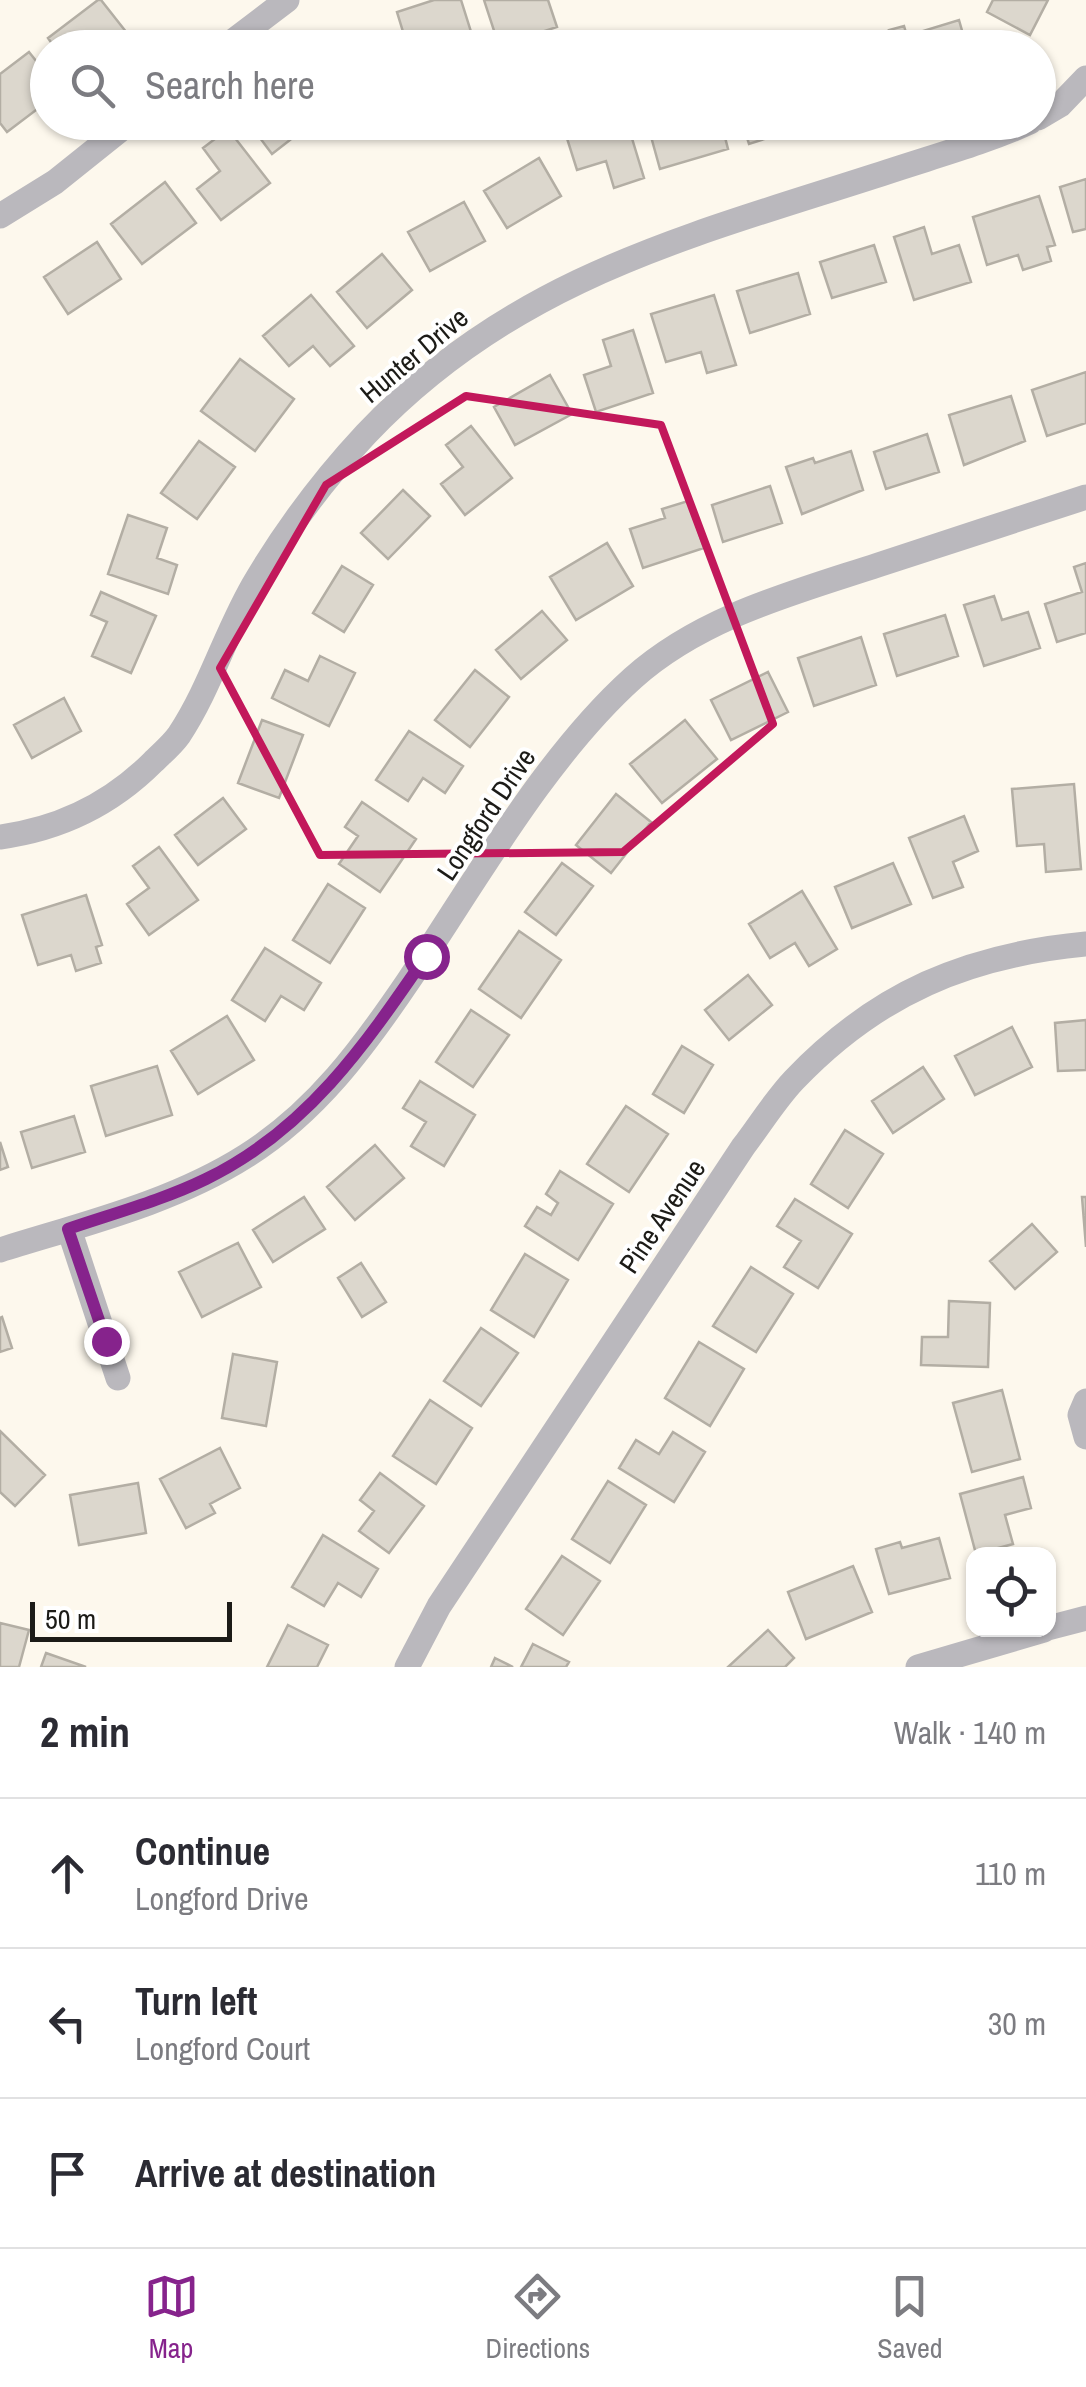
<!DOCTYPE html>
<html lang="en">
<head>
<meta charset="utf-8">
<style>
  :root { --surface:#fff; --page:#f7f7f7; --text:#2b2b33; --muted:#7c7c81; --line:#e1e1e2; --accent:#86238c }
  body { margin:0; font-family:"Archivo Narrow",sans-serif; background:var(--page); color:var(--text) }
  .controls { position:absolute; right:30px; bottom:30px; display:grid; overflow:hidden; border-radius:20px; box-shadow:0 2px 8px #0004 }
  .controls button { width:90px; height:90px; display:grid; place-items:center; padding:0; border:0; border-bottom:2px solid var(--line); background:var(--surface); color:var(--text); font:50px sans-serif }
  .scale { position:absolute; left:30px; bottom:25px; width:202px; box-sizing:border-box; padding-left:10px; border:5px solid #1c1b17; border-top:0; font-size:28px; line-height:35px; white-space:nowrap; color:#1c1b17; -webkit-text-stroke:8px #fff; paint-order:stroke }
  .stop { position:absolute; width:30px; height:30px; margin:-22px; border:8px solid #86238c; border-radius:50%; background:#fff }
  .stop.end { background:#86238c; border-color:#fff; box-shadow:0 2px 10px #0008 }
  .list { margin:0; padding:0; list-style:none }
  h2 { display:flex; justify-content:space-between; align-items:center; height:130px; margin:0; padding:0 40px; font-size:42px }
  h2 small { font-size:32px; font-weight:400; color:var(--muted) }
  .list li { display:grid; grid-template-columns:65px 1fr auto; gap:30px; align-items:center; box-sizing:border-box; height:150px; padding:0 40px; border-top:2px solid var(--line) }
  .list b { display:block; font-size:38px; white-space:nowrap }
  .list p { margin:0; font-size:32px; white-space:nowrap; color:var(--muted) }
  .list em { font-size:32px; font-style:normal; color:var(--muted) }
  .icon { flex:none; width:55px; height:55px; fill:none; stroke:currentColor; stroke-width:2; stroke-linecap:round; stroke-linejoin:round }
  .map { position:relative; flex:none; width:1086px; height:1667px; overflow:hidden }
  .search { position:absolute; background:var(--surface); box-shadow:0 2px 8px #0004; left:30px; right:30px; top:30px; height:110px; display:flex; align-items:center; gap:25px; box-sizing:border-box; padding:0 35px; border-radius:55px; color:var(--muted); font-size:38px }
  .sheet { height:580px; background:var(--surface) }
  nav { display:flex; justify-content:space-around; align-items:center; box-sizing:border-box; height:140px; border-top:2px solid var(--line); background:var(--surface); font-size:28px; color:var(--muted) }
  nav a { display:grid; justify-items:center; gap:5px }
  nav .on { color:var(--accent) }
  .map>svg:first-child { display:block }
  .building { fill:#dcd7cd; stroke:#b3aea4; stroke-width:2.5 }
  .lines { fill:none; stroke-linecap:round; stroke-linejoin:round }
  .minor { stroke:#bab8bd; stroke-width:25 }
  .route { stroke:#86238c; stroke-width:12 }
  .marked { fill:none; stroke:#c2185b; stroke-width:8; stroke-linejoin:round }
  .labels { text-anchor:middle; dominant-baseline:central; stroke-width:8; stroke-linejoin:round; paint-order:stroke }
  .street-label { font-size:28px; fill:#1c1b17; stroke:#fff }
</style>
</head>
<body>
<div class="map">
<svg width="1086" height="1667" viewBox="0 0 1086 1667">
  <rect width="100%" height="100%" fill="#fdf8ed"/>
  <!-- building -->
  <path class="building" d="M98 0H101L127 33 108 48H55L48 38Z
    M434 0H461L472 35 433 48H408L397 12Z
    M484 0H548L557 27 499 46Z
    M993 0H1048L1030 35 987 12Z
    M959 20 967 48H895L889 30 904 26 907 36Z
    M366 35 374 48H347Z
    M29 52 48 76V101L7 132 0 123V74Z
    M248 122H313L272 154Z
    M594 122H627L644 178 614 188 606 161 577 170 565 132Z
    M647 122H721L728 149 660 169Z
    M742 122H776L780 134 749 144Z
    M228 129 270 183 221 220 197 189 220 171 203 148Z
    M539 158 561 196 507 228 484 191Z
    M1086 179V229L1073 232 1060 187Z
    M165 182 196 223 142 264 111 224Z
    M1039 196 1055 245 1047 247 1051 261 1023 270 1018 255 987 265 973 217Z
    M464 202 485 241 430 271 408 232Z
    M924 227 932 254 959 245 971 282 914 300 894 237Z
    M97 242 121 279 68 314 44 277Z
    M874 245 886 282 832 298 820 262Z
    M382 254 412 290 367 328 337 292Z
    M798 273 810 314 750 333 737 291Z
    M311 295 354 346 330 366 313 346 289 366 263 336Z
    M714 295 736 365 707 373 701 352 666 362 651 314Z
    M633 330 653 393 596 412 584 375 611 366 603 340Z
    M240 359 294 399 255 451 201 411Z
    M1086 372V423L1047 436 1032 390Z
    M550 375 572 414 515 445 494 407Z
    M1011 396 1025 441 964 465 949 415Z
    M471 426 512 478 465 515 441 484 463 467 446 445Z
    M927 434 939 472 886 489 874 452Z
    M199 441 235 467 197 519 161 493Z
    M851 451 863 490 802 514 786 467 813 458 815 463Z
    M770 486 782 523 723 542 712 505Z
    M403 490 430 516 388 559 361 533Z
    M688 501 704 548 643 568 630 529 665 518 662 509Z
    M128 515 167 528 157 558 177 565 168 594 108 574Z
    M607 543 633 586 576 620 550 577Z
    M1086 563V633L1057 642 1045 604 1082 592 1074 567Z
    M342 566 373 585 344 632 313 613Z
    M101 592 156 616 131 673 92 656 107 622 91 615Z
    M994 596 1002 620 1028 612 1040 648 984 666 964 605Z
    M542 611 567 640 521 679 496 650Z
    M945 615 958 656 897 676 884 634Z
    M861 637 876 685 814 706 798 658Z
    M320 656 355 673 329 726 272 698 285 670 308 681Z
    M475 670 509 697 470 747 435 720Z
    M768 672 788 712 731 740 711 700Z
    M64 698 81 731 32 758 14 725Z
    M262 720 303 735 279 798 238 783Z
    M685 720 717 759 662 803 630 764Z
    M409 731 463 766 445 793 423 778 408 801 376 780Z
    M1074 784 1081 869 1046 872 1044 844 1017 846 1012 789Z
    M616 794 651 822 611 873 576 845Z
    M223 798 246 829 198 865 175 835Z
    M362 802 416 839 380 892 339 864 358 836 345 827Z
    M964 816 978 851 953 862 963 887 933 898 909 838Z
    M159 847 198 900 149 935 127 904 149 888 133 866Z
    M562 863 593 886 556 935 525 912Z
    M893 863 911 904 852 928 835 887Z
    M328 884 365 908 330 963 293 940Z
    M802 891 837 949 809 966 795 943 770 958 749 924Z
    M86 895 102 945 96 947 101 963 76 971 71 955 38 965 22 915Z
    M519 931 561 960 521 1018 479 989Z
    M265 948 321 983 304 1010 281 996 265 1021 232 1000Z
    M748 975 772 1005 729 1040 705 1010Z
    M471 1010 509 1035 473 1087 436 1062Z
    M227 1016 254 1060 198 1094 171 1051Z
    M1086 1020V1070L1058 1071 1055 1023Z
    M1012 1027 1032 1067 975 1095 955 1056Z
    M682 1046 713 1065 684 1113 653 1094Z
    M157 1066 172 1115 106 1136 91 1086Z
    M923 1067 944 1099 893 1133 872 1101Z
    M420 1081 475 1115 444 1166 411 1146 426 1122 403 1108Z
    M626 1106 668 1134 629 1192 587 1164Z
    M74 1116 85 1152 32 1168 21 1132Z
    M845 1130 883 1154 848 1208 811 1184Z
    M0 1142 8 1167 0 1170Z
    M375 1145 404 1178 355 1220 327 1187Z
    M560 1171 613 1204 578 1260 525 1226 537 1207 551 1215 558 1203 546 1194Z
    M304 1197 325 1229 273 1262 253 1230Z
    M1082 1197H1086V1247Z
    M795 1199 852 1234 818 1288 784 1267 801 1241 777 1226Z
    M1032 1224 1057 1252 1015 1289 990 1261Z
    M238 1243 261 1287 202 1317 179 1272Z
    M525 1254 568 1280 534 1337 491 1310Z
    M361 1263 386 1302 362 1317 338 1278Z
    M751 1267 793 1294 756 1352 713 1326Z
    M949 1301 990 1303 988 1367 921 1365 922 1337H948Z
    M2 1317 12 1348 0 1352V1318Z
    M481 1328 518 1353 481 1406 444 1381Z
    M699 1342 744 1369 710 1426 665 1398Z
    M233 1354 277 1362 266 1426 222 1418Z
    M1002 1390 1020 1459 972 1472 953 1403Z
    M430 1400 472 1428 436 1484 393 1456Z
    M0 1431 45 1475 15 1506 0 1492Z
    M673 1432 705 1452 674 1502 619 1468 636 1440 659 1454Z
    M220 1448 240 1488 210 1504 215 1513 186 1528 160 1479Z
    M380 1473 424 1506 389 1553 359 1531 374 1511 360 1500Z
    M1023 1477 1031 1508 1005 1515 1013 1544 976 1554 960 1494Z
    M608 1481 646 1505 610 1563 572 1539Z
    M138 1483 146 1533 79 1545 70 1495Z
    M323 1535 378 1569 361 1597 338 1583 324 1606 292 1587Z
    M939 1538 950 1578 889 1594 876 1549 900 1542 902 1548Z
    M562 1556 600 1581 563 1635 526 1609Z
    M853 1566 872 1612 806 1639 788 1592Z
    M0 1623 29 1630 19 1667H0Z
    M288 1625 328 1645 317 1667H267Z
    M768 1630 794 1658 785 1667H728Z
    M533 1644 569 1662 566 1667H521Z
    M46 1653 86 1667H41Z
    M495 1658 513 1667H491Z"/>
  <g class="lines">
    <!-- minor -->
    <path class="minor" d="M224 48 287 0
      M1038 118 1060 105 1086 78
      M0 216 55 182 130 122
      M0 837C60 829 110 805 153 762 161 754 172 745 179 735 211 687 227 628 257 579 288 527 325 478 366 434 515 277 690 236 887 172 935 156 984 143 1030 122
      M69 1229 118 1378
      M0 1250C83 1224 172 1203 246 1156 316 1112 363 1048 409 980 475 882 545 757 633 678 701 617 793 593 878 565 947 542 1017 520 1086 497
      M1086 1401 1080 1415 1086 1437
      M1048 1628 1086 1618
      M407 1667 439 1606 743 1147C760 1125 775 1100 794 1080 877 993 968 955 1086 944
      M918 1667 1044 1630"/>
  </g>
  <g class="lines">
    <!-- route -->
    <path class="route" d="M106 1341 68 1229C115 1213 163 1200 206 1179 307 1130 365 1045 426 956"/>
  </g>
  <!-- marked area -->
  <path class="marked" d="M466 396 661 425 773 724 623 852 320 855 220 668 326 485Z"/>
  <g class="labels">
    <!-- street labels -->
    <g class="street-label">
      <text transform="translate(414 355) rotate(-40)">Hunter Drive</text>
      <text transform="translate(486 814) rotate(-56)">Longford Drive</text>
      <text transform="translate(662 1216) rotate(-56)">Pine Avenue</text>
    </g>
  </g>
</svg>
<div class="controls">
<button><svg class="icon" aria-label="locate" viewBox="0 0 24 24"><circle cx="12" cy="12" r="6"/><path d="M12 2v4M12 18v4M2 12h4M18 12h4"/></svg></button>
</div>
<div class="scale">50 m</div>
<div class="stop" style="left:426px;top:956px"></div>
<div class="stop end" style="left:106px;top:1341px"></div>
<div class="search"><svg class="icon" aria-label="search" viewBox="0 0 24 24"><circle cx="10" cy="10" r="6"/><path d="M15 15l6 6"/></svg>Search here</div>
</div>
<section class="sheet">
<h2>2 min<small>Walk · 140 m</small></h2>
<ul class="list">
<li><svg class="icon" aria-label="ahead" viewBox="0 0 24 24"><path d="M12 20V5M6 11l6-6 6 6"/></svg><div><b>Continue</b><p>Longford Drive</p></div><em>110 m</em></li>
<li><svg class="icon" aria-label="left" viewBox="0 0 24 24"><path d="M17 20v-9H6M10 6l-5 5 5 5"/></svg><div><b>Turn left</b><p>Longford Court</p></div><em>30 m</em></li>
<li><svg class="icon" aria-label="arrive" viewBox="0 0 24 24"><path d="M6 21V4h12l-3 4 3 4H6"/></svg><div><b>Arrive at destination</b></div></li>
</ul>
</section>
<nav>
<a class="on"><svg class="icon" aria-label="map" viewBox="0 0 24 24"><path d="M3 6l6-2 6 2 6-2v14l-6 2-6-2-6 2zM9 4v14M15 6v14"/></svg>Map</a>
<a><svg class="icon" aria-label="directions" viewBox="0 0 24 24"><path d="M12 3l9 9-9 9-9-9zM9 14v-3h6M13 9l2 2-2 2"/></svg>Directions</a>
<a><svg class="icon" aria-label="saved" viewBox="0 0 24 24"><path d="M7 4h10v16l-5-4-5 4z"/></svg>Saved</a>
</nav>
</body>
</html>
